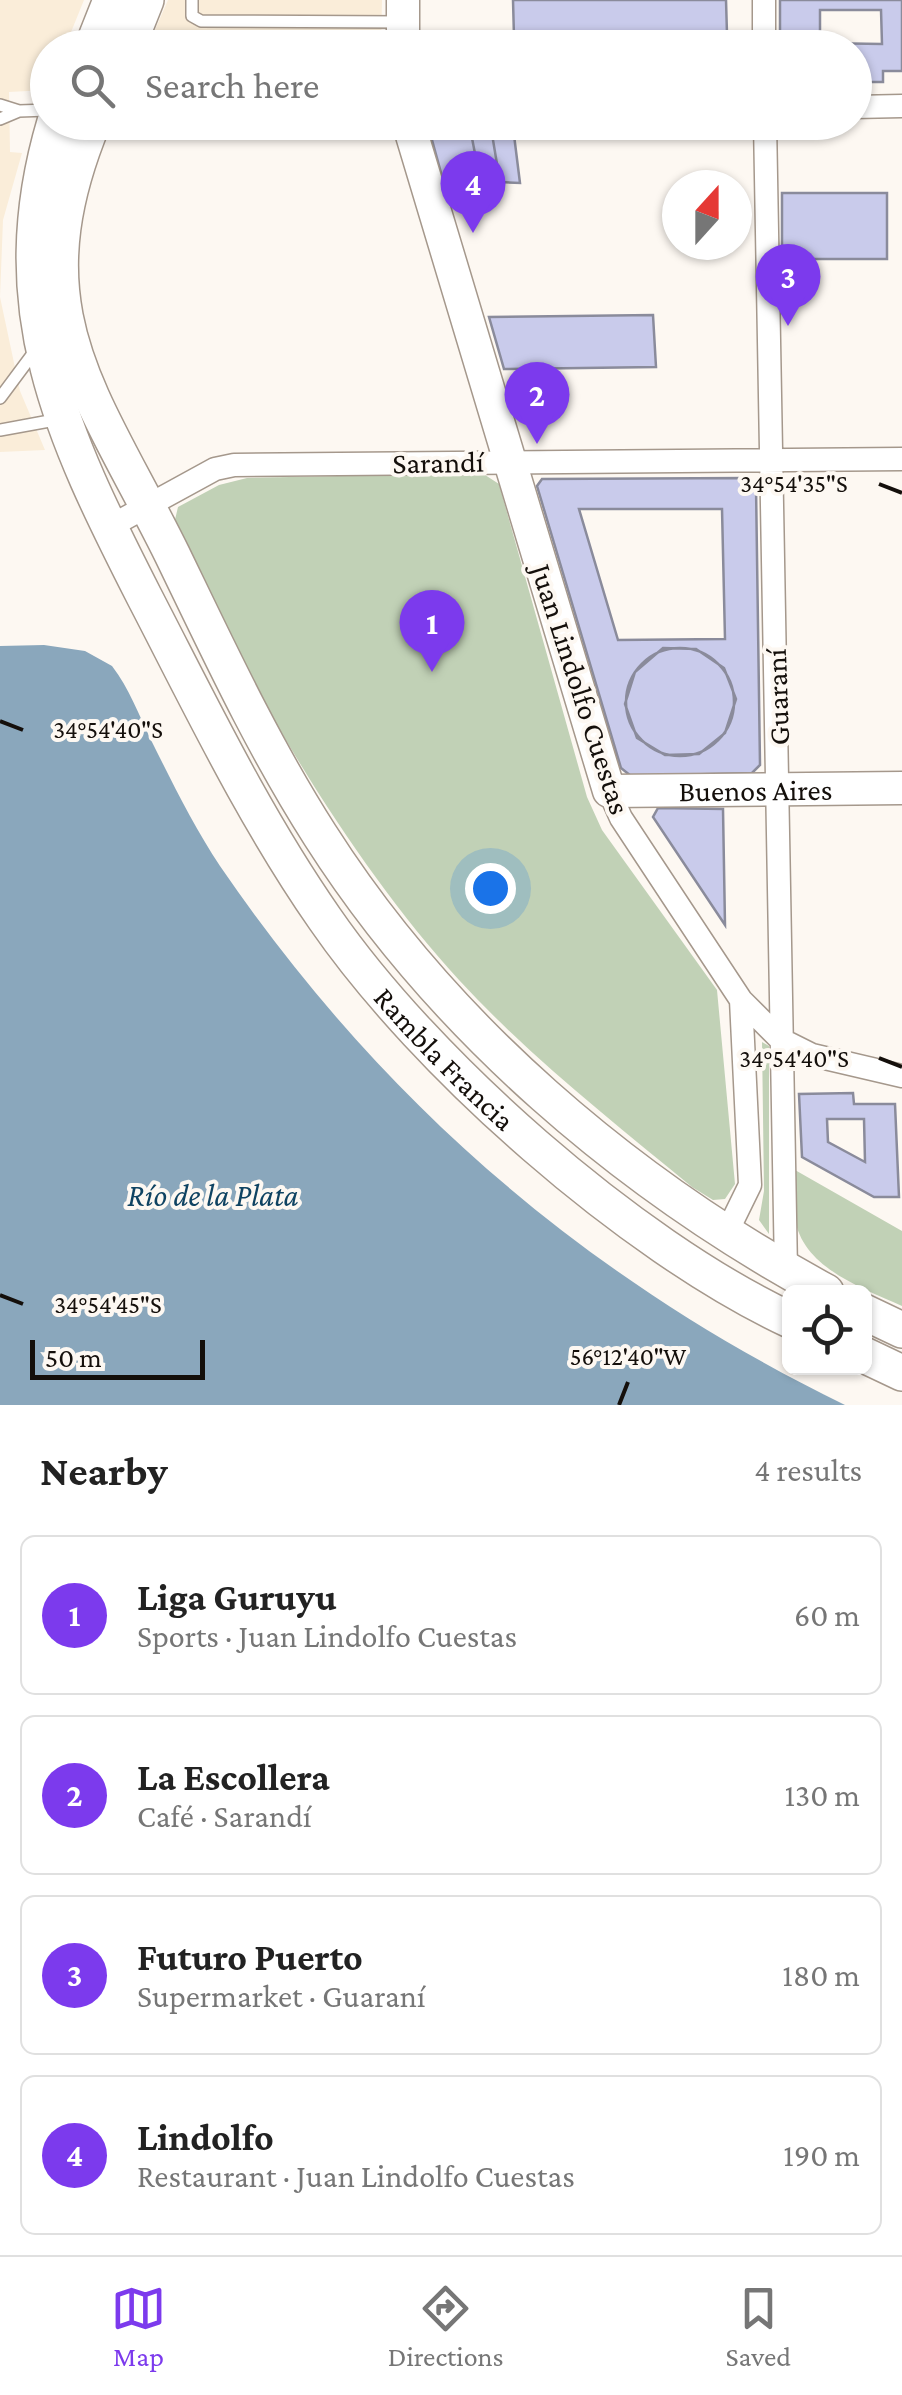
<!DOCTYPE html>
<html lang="en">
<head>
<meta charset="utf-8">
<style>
  :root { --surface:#fff; --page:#f2f2f2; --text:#222; --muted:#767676; --line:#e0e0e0; --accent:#7c3aed }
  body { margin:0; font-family:"Crimson Pro",serif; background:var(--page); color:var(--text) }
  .controls { position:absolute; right:30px; bottom:30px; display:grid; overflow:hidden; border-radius:15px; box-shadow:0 2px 8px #0004 }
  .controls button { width:90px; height:90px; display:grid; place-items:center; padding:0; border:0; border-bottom:2px solid var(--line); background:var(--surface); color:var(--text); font:50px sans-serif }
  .compass { position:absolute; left:662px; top:170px; width:90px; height:90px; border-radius:50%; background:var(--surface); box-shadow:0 2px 8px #0004; rotate:21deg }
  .scale { position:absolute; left:30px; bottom:25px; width:175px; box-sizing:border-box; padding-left:10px; border:5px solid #140f0b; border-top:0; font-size:28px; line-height:35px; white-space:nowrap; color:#140f0b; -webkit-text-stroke:8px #fdf8f2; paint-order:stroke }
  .you { position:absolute; left:490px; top:888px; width:35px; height:35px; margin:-25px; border:8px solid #fff; border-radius:50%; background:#1a73e8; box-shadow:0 0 0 15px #1a73e833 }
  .badge { display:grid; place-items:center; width:65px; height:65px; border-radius:50%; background:var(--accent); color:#fff; font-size:32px; font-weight:700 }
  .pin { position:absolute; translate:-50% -82px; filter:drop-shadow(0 2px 5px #0008) }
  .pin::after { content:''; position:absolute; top:52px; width:35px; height:30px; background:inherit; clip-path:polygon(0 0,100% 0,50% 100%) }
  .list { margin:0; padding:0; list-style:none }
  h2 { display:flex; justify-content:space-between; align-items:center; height:130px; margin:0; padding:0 40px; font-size:42px }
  h2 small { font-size:32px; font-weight:400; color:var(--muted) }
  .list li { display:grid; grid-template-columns:65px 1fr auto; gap:30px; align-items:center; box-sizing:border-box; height:160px; margin:0 20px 20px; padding:0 20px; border:2px solid var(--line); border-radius:15px }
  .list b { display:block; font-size:38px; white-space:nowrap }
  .list p { margin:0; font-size:32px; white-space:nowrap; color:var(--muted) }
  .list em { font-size:32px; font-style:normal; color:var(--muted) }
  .icon { flex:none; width:55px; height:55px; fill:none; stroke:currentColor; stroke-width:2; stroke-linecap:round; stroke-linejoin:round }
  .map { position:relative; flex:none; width:902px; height:1405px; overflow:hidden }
  .search { position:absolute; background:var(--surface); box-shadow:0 2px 8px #0004; left:30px; right:30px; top:30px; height:110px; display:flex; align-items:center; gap:25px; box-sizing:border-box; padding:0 35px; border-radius:55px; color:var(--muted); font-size:38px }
  .sheet { height:850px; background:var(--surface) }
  nav { display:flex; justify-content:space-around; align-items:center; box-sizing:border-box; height:140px; border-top:2px solid var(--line); background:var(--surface); font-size:28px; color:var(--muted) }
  nav a { display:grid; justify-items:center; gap:5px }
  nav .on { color:var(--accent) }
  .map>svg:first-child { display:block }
  .industrial { fill:#faedd9 }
  .green { fill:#c1d1b6 }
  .water { fill:#8aa7bc }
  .building { fill:#c9cbeb; stroke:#8a8b9b; stroke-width:2.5; fill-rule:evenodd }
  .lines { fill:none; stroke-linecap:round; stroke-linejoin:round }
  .lane-casing { stroke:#a5988c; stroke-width:14 }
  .street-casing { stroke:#a5988c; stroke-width:25 }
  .secondary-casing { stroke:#a5988c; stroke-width:35 }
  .primary-casing { stroke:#a5988c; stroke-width:38 }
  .lane { stroke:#fff; stroke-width:11 }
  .street { stroke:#fff; stroke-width:22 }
  .secondary { stroke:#fff; stroke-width:32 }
  .primary { stroke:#fff; stroke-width:35 }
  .ticks { fill:none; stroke:#140f0b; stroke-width:4 }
  .labels { text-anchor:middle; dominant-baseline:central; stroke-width:8; stroke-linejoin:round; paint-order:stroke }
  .street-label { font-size:30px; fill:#140f0b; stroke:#fdf8f2 }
  .water-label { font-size:32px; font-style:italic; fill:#0f4362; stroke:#fdf8f2 }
  .ticks-label { font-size:25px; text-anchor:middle; fill:#140f0b; stroke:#fdf8f2; stroke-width:8; stroke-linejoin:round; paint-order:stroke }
</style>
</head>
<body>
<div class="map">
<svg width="902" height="1405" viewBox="0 0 902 1405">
  <rect width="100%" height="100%" fill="#fdf8f2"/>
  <!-- industrial -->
  <path class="industrial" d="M0 0H84L65 47 48 48 47 90 9 92 10 152 22 153 3 220 0 297 20 391 45 450 0 452Z
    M168 0H382L381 47 147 48Z"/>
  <!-- green -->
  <path class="green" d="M482 473 499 484 587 797 602 830 717 990 735 1184 725 1199 713 1200 692 1187C612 1121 530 1057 459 980 347 858 241 675 174 524L178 507 219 485 247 478Z
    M762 1042 769 1046V1234L759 1220 764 1191Z
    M795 1170 902 1231V1306C863 1288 802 1268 795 1218 793 1203 795 1186 795 1170Z"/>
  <!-- water -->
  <path class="water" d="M44 645 85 651 112 666C129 688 139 715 151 740 172 782 194 827 220 866 382 1103 587 1279 845 1405H0V646Z"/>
  <!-- building -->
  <path class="building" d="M513 0H726L727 34 514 37Z
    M780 0H902V71H883V82H854V48H780ZM820 10H881L882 44 820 43Z
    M513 127 520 183 500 182 491 128Z
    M470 128 480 179 443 180 429 129Z
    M470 128H491L500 182 480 179Z
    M782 193H887V259H782Z
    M653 315 656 367 504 369 489 317Z
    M747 478 756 486 760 765 752 773 631 776 621 768 537 486 542 479ZM579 509H722L725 639 618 640ZM663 648 696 649 724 668 736 699 725 733 699 754 665 755 637 738 625 704 635 672Z
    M626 702a54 54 0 1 1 108 0a54 54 0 1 1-108 0Z
    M658 808 723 809 725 925 653 817Z
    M853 1093 854 1104H895L899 1197H874L802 1157 799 1094ZM827 1119H864L865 1162 828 1142Z"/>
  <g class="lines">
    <!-- lane casing -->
    <g class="lane-casing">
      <path id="lane" d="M192 0V16L201 21 401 22
        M0 105 19 111 48 110
        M0 119 19 111
        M0 398 32 355
        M0 430 55 420"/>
    </g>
    <!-- street casing -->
    <g class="street-casing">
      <path id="street" d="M764 0V48
        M854 107 902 106
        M765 122 786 1271
        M109 527 215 469 234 465 902 459
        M609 791 621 818 741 1000 750 1185 726 1234
        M741 1000 780 1039 812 1055 902 1076"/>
    </g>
    <!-- secondary casing -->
    <g class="secondary-casing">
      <g id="secondary">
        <path d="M403 48V0"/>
        <path id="s1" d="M408 122 609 791 902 788"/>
      </g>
    </g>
    <!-- primary casing -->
    <g class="primary-casing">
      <g id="primary">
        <path d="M92 48 111 0"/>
        <path d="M127 48 146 0"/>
        <path id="s2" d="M55 122C0 307 62 435 144 596 201 706 254 817 325 919 425 1064 630 1245 790 1320"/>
        <path d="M93 122C15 311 91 390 172 554 218 649 263 746 320 835 443 1028 627 1184 826 1292"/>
        <path d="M864 1312 902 1330"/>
        <path d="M864 1355 902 1373"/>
      </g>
    </g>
    <!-- lane -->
    <use href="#lane" class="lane"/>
    <!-- street -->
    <use href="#street" class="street"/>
    <!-- secondary -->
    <use href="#secondary" class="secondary"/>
    <!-- primary -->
    <use href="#primary" class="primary"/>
  </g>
  <!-- ticks -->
  <path class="ticks" d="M879 484 902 493M0 721 23 730M879 1058 902 1067M0 1295 23 1304M619 1405 628 1382"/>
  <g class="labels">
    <!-- street labels -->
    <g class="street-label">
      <text transform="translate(438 462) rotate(-1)">Sarandí</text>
      <text transform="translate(581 689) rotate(72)">Juan Lindolfo Cuestas</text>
      <text transform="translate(777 697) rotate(-92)">Guaraní</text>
      <text stroke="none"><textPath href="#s1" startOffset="845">Buenos Aires</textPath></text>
      <text stroke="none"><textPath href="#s2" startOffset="1052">Rambla Francia</textPath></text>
    </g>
    <!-- water labels -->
    <g class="water-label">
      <text x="213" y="1195">Río de la Plata</text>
    </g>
  </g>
  <g class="ticks-label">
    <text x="794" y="492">34°54'35"S</text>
    <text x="108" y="738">34°54'40"S</text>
    <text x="794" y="1067">34°54'40"S</text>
    <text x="108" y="1313">34°54'45"S</text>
    <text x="628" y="1365">56°12'40"W</text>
  </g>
</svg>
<div class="controls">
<button><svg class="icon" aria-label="locate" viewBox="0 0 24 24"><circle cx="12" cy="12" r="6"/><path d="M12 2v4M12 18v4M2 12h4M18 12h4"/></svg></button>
</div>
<svg class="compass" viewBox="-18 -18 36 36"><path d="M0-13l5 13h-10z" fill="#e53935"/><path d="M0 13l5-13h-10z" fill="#767676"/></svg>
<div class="scale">50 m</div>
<div class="you"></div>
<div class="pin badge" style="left:432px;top:672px">1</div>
<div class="pin badge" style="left:537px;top:444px">2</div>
<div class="pin badge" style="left:788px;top:326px">3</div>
<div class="pin badge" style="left:473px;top:233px">4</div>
<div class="search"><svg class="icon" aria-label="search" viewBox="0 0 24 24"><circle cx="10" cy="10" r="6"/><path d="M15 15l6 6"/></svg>Search here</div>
</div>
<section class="sheet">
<h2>Nearby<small>4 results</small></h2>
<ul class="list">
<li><span class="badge">1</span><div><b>Liga Guruyu</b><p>Sports · Juan Lindolfo Cuestas</p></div><em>60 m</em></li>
<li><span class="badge">2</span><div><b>La Escollera</b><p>Café · Sarandí</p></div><em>130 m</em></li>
<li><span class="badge">3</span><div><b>Futuro Puerto</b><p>Supermarket · Guaraní</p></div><em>180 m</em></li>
<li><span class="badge">4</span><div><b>Lindolfo</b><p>Restaurant · Juan Lindolfo Cuestas</p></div><em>190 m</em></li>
</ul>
</section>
<nav>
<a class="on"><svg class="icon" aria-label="map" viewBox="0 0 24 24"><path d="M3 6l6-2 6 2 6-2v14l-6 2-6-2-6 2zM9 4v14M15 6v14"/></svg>Map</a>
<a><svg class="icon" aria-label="directions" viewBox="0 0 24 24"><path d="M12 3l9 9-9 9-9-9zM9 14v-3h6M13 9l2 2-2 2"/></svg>Directions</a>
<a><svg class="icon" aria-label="saved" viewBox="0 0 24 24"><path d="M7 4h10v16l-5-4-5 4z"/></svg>Saved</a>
</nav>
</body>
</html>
